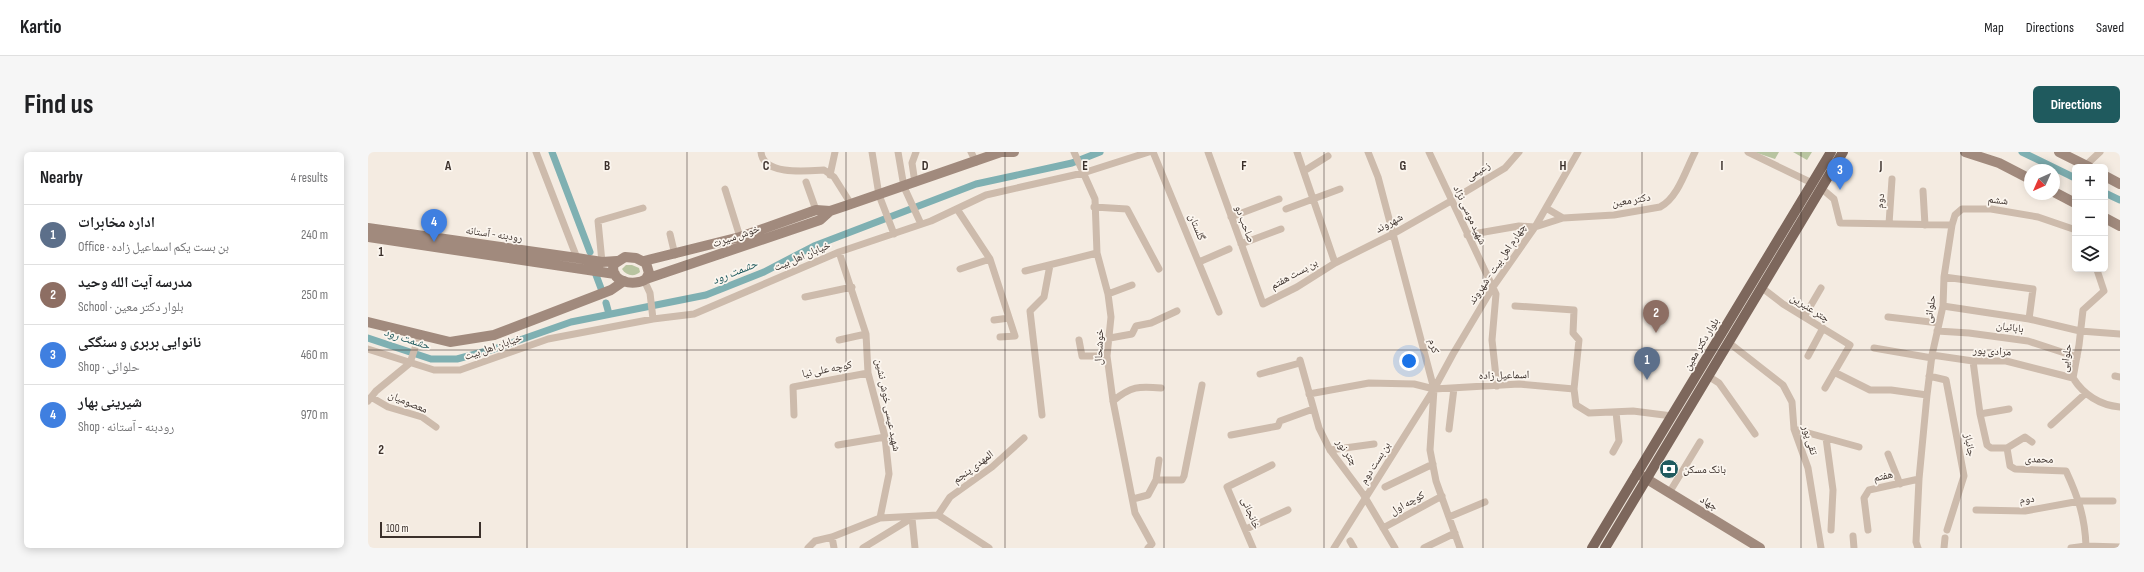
<!DOCTYPE html>
<html lang="en">
<head>
<meta charset="utf-8">
<style>
  :root { --surface:#fff; --page:#f6f6f6; --text:#202124; --muted:#757577; --line:#e0e0e0; --accent:#1f5a5e }
  body { margin:0; font-family:"Sofia Sans Condensed","Noto Naskh Arabic",sans-serif; background:var(--page); color:var(--text) }
  .controls { position:absolute; right:12px; top:12px; display:grid; overflow:hidden; border-radius:6px; box-shadow:0 2px 10px #0003 }
  .controls button { width:36px; height:36px; display:grid; place-items:center; padding:0; border:0; border-bottom:1px solid var(--line); background:var(--surface); color:var(--text); font:20px sans-serif }
  .compass { position:absolute; left:1656px; top:12px; width:36px; height:36px; border-radius:50%; background:var(--surface); box-shadow:0 2px 10px #0003; rotate:225deg }
  .scale { position:absolute; left:12px; bottom:10px; width:101px; box-sizing:border-box; padding-left:4px; border:2px solid #3b302b; border-top:0; font-size:11px; line-height:14px; white-space:nowrap; color:#3b302b; -webkit-text-stroke:3px #fbf5ee; paint-order:stroke }
  .you { position:absolute; left:1041px; top:209px; width:14px; height:14px; margin:-10px; border:3px solid #fff; border-radius:50%; background:#1a73e8; box-shadow:0 0 0 6px #1a73e833 }
  .badge { display:grid; place-items:center; width:26px; height:26px; border-radius:50%; background:var(--accent); color:#fff; font-size:13px; font-weight:700 }
  .pin { position:absolute; translate:-50% -33px; filter:drop-shadow(0 1px 2px #0008) }
  .pin::after { content:''; position:absolute; top:21px; width:14px; height:12px; background:inherit; clip-path:polygon(0 0,100% 0,50% 100%) }
  .list { margin:0; padding:0; list-style:none }
  h2 { display:flex; justify-content:space-between; align-items:center; height:52px; margin:0; padding:0 16px; font-size:17px }
  h2 small { font-size:13px; font-weight:400; color:var(--muted) }
  .list li { display:grid; grid-template-columns:26px 1fr auto; gap:12px; align-items:center; box-sizing:border-box; height:60px; padding:0 16px; border-top:1px solid var(--line) }
  .list b { display:block; font-size:15px; white-space:nowrap }
  .list p { margin:0; font-size:13px; white-space:nowrap; color:var(--muted) }
  .list em { font-size:13px; font-style:normal; color:var(--muted) }
  .icon { flex:none; width:22px; height:22px; fill:none; stroke:currentColor; stroke-width:2; stroke-linecap:round; stroke-linejoin:round }
  .map { position:relative; flex:none; width:1752px; height:396px; overflow:hidden; border-radius:6px }
  header { display:flex; align-items:center; gap:24px; box-sizing:border-box; height:56px; padding:0 20px; background:var(--surface); border-bottom:1px solid var(--line) }
  header strong { font-size:19px }
  nav { display:flex; gap:22px; margin-inline-start:auto; font-size:14px }
  .intro { display:flex; align-items:center; justify-content:space-between; box-sizing:border-box; height:96px; padding:0 24px }
  h1 { margin:0; font-size:28px }
  .button { padding:10px 18px; border-radius:6px; background:var(--accent); color:#fff; font-size:14px; font-weight:700 }
  main { display:flex; gap:24px; padding:0 24px }
  aside { flex:1; background:var(--surface); border-radius:6px; box-shadow:0 2px 10px #0003 }
  .map>svg:first-child { display:block }
  .green { fill:#b8c4a0 }
  .lines { fill:none; stroke-linecap:round; stroke-linejoin:round }
  .canal { stroke:#7fb0b2; stroke-width:7 }
  .street { stroke:#cdbbac; stroke-width:7 }
  .secondary { stroke:#a18a7d; stroke-width:10 }
  .primary { stroke:#7d675c; stroke-width:10 }
  .grid { fill:none; stroke:#3b302b; stroke-width:1; stroke-opacity:0.55 }
  .labels { text-anchor:middle; dominant-baseline:central; stroke-width:3.5; stroke-linejoin:round; paint-order:stroke }
  .street-label { font-size:11px; fill:#3b302b; stroke:#fbf5ee }
  .poi-label { font-size:11px; fill:#3b302b; stroke:#fbf5ee; text-anchor:start }
  .water-label { font-size:12px; font-style:italic; fill:#1f5a5e; stroke:#fbf5ee }
  .grid-label { font-size:13px; text-anchor:middle; font-weight:bold; fill:#3b302b; stroke:#fbf5ee; stroke-width:3.5; stroke-linejoin:round; paint-order:stroke }
</style>
</head>
<body>
<header>
<strong>Kartio</strong>
<nav><a>Map</a><a>Directions</a><a>Saved</a></nav>
</header>
<div class="intro"><h1>Find us</h1><a class="button">Directions</a></div>
<main>
<aside>
<h2>Nearby<small>4 results</small></h2>
<ul class="list">
<li><span class="badge" style="background:#5c6f8a">1</span><div><b>اداره مخابرات</b><p>Office · بن بست یکم اسماعیل زاده</p></div><em>240 m</em></li>
<li><span class="badge" style="background:#8d6e63">2</span><div><b>مدرسه آیت الله وحید</b><p>School · بلوار دکتر معین</p></div><em>250 m</em></li>
<li><span class="badge" style="background:#3f7fe0">3</span><div><b>نانوایی بربری و سنگکی</b><p>Shop · حلوائی</p></div><em>460 m</em></li>
<li><span class="badge" style="background:#3f7fe0">4</span><div><b>شیرینی بهار</b><p>Shop · رودبنه - آستانه</p></div><em>970 m</em></li>
</ul>
</aside>
<div class="map">
<svg width="1752" height="396" viewBox="0 0 1752 396">
  <rect width="100%" height="100%" fill="#f4ebe1"/>
  <!-- green -->
  <path class="green" d="M1386 0H1411L1407 7Z
    M1425 0H1444L1439 8Z
    M258 113H264L271 116 272 120C267 125 258 124 254 117Z"/>
  <g class="lines">
    <!-- canal -->
    <path class="canal" d="M184 0 222 100
      M1654 0 1707 26
      M1737 41 1752 48
      M228 123 234 139
      M238 151 241 162
      M0 186 63 207H89L126 197 203 170 338 143 396 120 446 94 608 32 704 11 732 0"/>
    <!-- street -->
    <path class="street" d="M168 0 209 106
      M393 0C395 24 440 19 456 18L466 25 483 52
      M504 0 511 43 526 82
      M530 0 536 35 553 72
      M603 0 608 10
      M706 0 727 47 729 101 740 142 743 165 739 204 745 249 767 361 784 392 780 396
      M785 0 851 160
      M840 0 895 152 929 135 967 111 1025 82 1083 49
      M929 0 967 111
      M1000 0 1010 25 1066 237 1062 298 1068 329 1092 396
      M1061 0 1128 142 1124 188 1129 234
      M1380 0 1444 31
      M1718 13 1732 0
      M936 19 960 4
      M462 23 467 0
      M438 30 448 58
      M547 31 544 11 548 0
      M1453 36 1466 47 1472 71 1584 73 1576 125 1575 154 1564 203 1559 243 1551 327 1548 390 1550 396
      M357 37 372 85
      M1555 39 1557 73
      M1097 40 1137 16 1151 0
      M726 55 759 57 791 117
      M589 57 622 107 647 184 632 185
      M918 57 972 37
      M863 65 911 47
      M1195 66 1246 63 1292 55C1310 46 1318 17 1327 0
      M1521 72 1524 27
      M1584 73 1587 63 1594 57H1623L1670 65 1705 77
      M302 82 307 103
      M1099 83 1151 74 1167 75 1195 66 1178 56
      M873 92 913 77
      M471 100 498 182 500 221 517 285 521 322 512 366
      M234 110 230 69 275 56
      M831 110 861 97
      M592 117 622 107
      M1729 118 1736 139 1715 158 1711 193 1705 226C1716 243 1731 253 1752 255
      M657 119 729 101
      M1576 125 1665 137 1661 167
      M276 128 282 141 285 167
      M1393 135 1415 152 1482 193 1457 236
      M740 142 764 133
      M437 145 484 135
      M1147 154 1206 158 1205 181 1211 188 1206 237 1208 253 1221 261 1265 259 1304 264
      M1575 154 1661 167 1712 179 1752 182
      M1436 165 1453 136
      M1520 165 1571 171
      M626 168 641 166
      M1569 179 1601 181 1660 189 1709 205
      M742 186 764 182 768 174 783 171 809 159
      M471 188 498 182
      M711 188 714 204H739
      M1360 190 1415 233 1424 250 1426 277 1440 316 1453 396
      M1506 196 1564 206
      M0 197 66 218H92L180 187 285 167 326 162 471 100 563 69 618 43 715 21 781 0
      M1564 203 1605 209H1638L1705 226
      M1440 204 1455 176
      M932 208 951 276 962 298 995 342 1027 396
      M1605 209 1612 262 1619 293 1623 296H1639L1642 314 1647 317 1698 319C1710 345 1717 365 1718 394
      M1466 220 1502 238H1523L1559 243
      M892 222 932 211
      M1340 224 1351 231 1387 282
      M1561 224 1578 228 1596 324 1579 378
      M1747 224 1752 225
      M941 242 1001 231 1046 232 1066 237 1151 232 1206 237
      M3 245 20 255 54 265 68 275
      M0 249 8 239 42 211 51 184
      M745 249C763 234 771 234 793 236
      M1612 262 1641 257
      M426 263 425 235 500 221
      M674 263 662 159 676 145 682 113
      M1683 273 1718 241
      M1081 277 1086 236
      M1426 277 1491 295
      M863 283 910 274 912 269 945 257
      M1458 286 1465 338 1463 378
      M470 293 517 285
      M1639 296 1657 285 1664 290
      M962 298 1006 292
      M1245 300 1251 289 1248 260
      M1520 302 1532 332
      M788 328 791 308
      M1017 335 1065 312
      M1301 341 1332 290
      M765 347 780 343 788 328H814L816 324 834 233
      M1608 358 1657 359 1712 349H1745
      M570 363 582 345 624 315 656 286
      M1081 365 1117 350
      M1015 376 1074 344
      M878 377 920 358
      M1500 378 1496 346 1501 338 1551 327
      M1485 384 1486 396
      M464 385 466 396
      M982 389 986 396
      M440 396 447 389 464 385 512 366 570 363 621 396
      M495 396 544 366 547 396
      M885 396 859 335 904 313
      M966 396 1066 237 1085 202 1125 135 1167 75 1210 0
      M1056 396 1087 381
      M1576 396 1577 386
      M1703 396 1718 394 1752 395"/>
    <!-- secondary -->
    <path class="secondary" d="M633 0H646
      M1597 0 1631 11 1662 27
      M1691 0 1721 15
      M1737 24 1752 32
      M1686 40 1707 51
      M1737 66 1752 74
      M0 76 209 106 234 110 249 109
      M0 85 247 122
      M257 105 268 106 278 111 281 121 278 127C267 135 240 130 246 112Z
      M276 109 372 85 448 58 462 59
      M278 127 452 68 462 59 477 54 633 0
      M0 170 82 190 126 183 243 138 256 129
      M1269 321 1392 396"/>
    <!-- primary -->
    <path class="primary" d="M1224 396 1463 0
      M1237 396 1475 0"/>
  </g>
  <!-- grid -->
  <path class="grid" d="M159 0V396M319 0V396M478 0V396M637 0V396M796 0V396M956 0V396M1115 0V396M1274 0V396M1433 0V396M1593 0V396M0 198H1752"/>
  <!-- icons -->
  <defs>
    <g id="bank-disc" transform="scale(1)"><circle r="9.5" fill="#1f5a5e" stroke="#fbf5ee"/><path d="M-6-4H6V4H-6ZM0-2.3a2.3 2.3 0 1 0 0 4.6a2.3 2.3 0 1 0 0-4.6Z" fill="#fff"/></g>
  </defs>
  <g fill-rule="evenodd">
    <use href="#bank-disc" x="1301" y="317"/>
  </g>
  <g class="labels">
    <!-- street labels -->
    <g class="street-label">
      <text transform="translate(1110 19) rotate(-31)">زعیمی</text>
      <text transform="translate(1263 48) rotate(-9)">دکتر معین</text>
      <text transform="translate(1630 48) rotate(7)">ششم</text>
      <text transform="translate(1512 49) rotate(-86)">دوم</text>
      <text transform="translate(1102 63) rotate(65)">شهید موسی نژاد</text>
      <text transform="translate(1021 71) rotate(-28)">شهروند</text>
      <text transform="translate(877 72) rotate(70)">صاحب دو</text>
      <text transform="translate(829 75) rotate(68)">گلستان</text>
      <text transform="translate(126 82) rotate(8)">رودبنه - آستانه</text>
      <text transform="translate(368 84) rotate(-19)">خوش سیرت</text>
      <text transform="translate(434 104) rotate(-23)">خیابان اهل بیت</text>
      <text transform="translate(1129 112) rotate(-56)">چهارم اهل بیت - شهروند</text>
      <text transform="translate(926 122) rotate(-29)">بن بست هفتم</text>
      <text transform="translate(1442 156) rotate(32)">چتر عنبرین</text>
      <text transform="translate(1562 157) rotate(-81)">حلوائی</text>
      <text transform="translate(1642 175) rotate(8)">بابائیان</text>
      <text transform="translate(1333 192) rotate(-59)">بلوار دکتر معین</text>
      <text transform="translate(1066 194) rotate(75)">کرم</text>
      <text transform="translate(125 195) rotate(-19)">خیابان اهل بیت</text>
      <text transform="translate(731 195) rotate(-88)">خوشحال</text>
      <text transform="translate(1624 199) rotate(3)">مرادی پور</text>
      <text transform="translate(1698 206) rotate(-82)">حلوایی</text>
      <text transform="translate(459 217) rotate(-11)">کوچه علی نیا</text>
      <text transform="translate(1136 223) rotate(-1)">اسماعیل زاده</text>
      <text transform="translate(40 250) rotate(23)">معصومیان</text>
      <text transform="translate(520 253) rotate(79)">شهید عیسی خوش نشین</text>
      <text transform="translate(1442 288) rotate(73)">تقی پور</text>
      <text transform="translate(1602 293) rotate(80)">جانباز</text>
      <text transform="translate(979 300) rotate(55)">چتر نور</text>
      <text transform="translate(1671 307) rotate(1)">محمدی</text>
      <text transform="translate(1007 311) rotate(-58)">بن بست دوم</text>
      <text transform="translate(605 315) rotate(-37)">المهدی پنجم</text>
      <text transform="translate(1515 324) rotate(-13)">هفتم</text>
      <text transform="translate(1659 347) rotate(-6)">دوم</text>
      <text transform="translate(1039 351) rotate(-29)">کوچه اول</text>
      <text transform="translate(1341 351) rotate(31)">جهاد</text>
      <text transform="translate(883 361) rotate(67)">خانجانی</text>
    </g>
    <!-- poi labels -->
    <g class="poi-label">
      <text x="1315" y="317">بانک مسکن</text>
    </g>
    <!-- water labels -->
    <g class="water-label">
      <text transform="translate(367 120) rotate(-22)">حشمت رود</text>
      <text transform="translate(39 187) rotate(18)">حشمت رود</text>
    </g>
  </g>
  <g class="grid-label">
    <text x="80" y="18">A</text>
    <text x="239" y="18">B</text>
    <text x="398" y="18">C</text>
    <text x="557" y="18">D</text>
    <text x="717" y="18">E</text>
    <text x="876" y="18">F</text>
    <text x="1035" y="18">G</text>
    <text x="1195" y="18">H</text>
    <text x="1354" y="18">I</text>
    <text x="1513" y="18">J</text>
    <text x="13" y="104">1</text>
    <text x="13" y="302">2</text>
  </g>
</svg>
<div class="controls">
<button>+</button>
<button>−</button>
<button><svg class="icon" aria-label="layers" viewBox="0 0 24 24"><path d="M12 4l9 5-9 5-9-5zM3 14l9 5 9-5"/></svg></button>
</div>
<svg class="compass" viewBox="-18 -18 36 36"><path d="M0-13l5 13h-10z" fill="#e53935"/><path d="M0 13l5-13h-10z" fill="#757577"/></svg>
<div class="scale">100 m</div>
<div class="you"></div>
<div class="pin badge" style="left:1279px;top:228px;background:#5c6f8a">1</div>
<div class="pin badge" style="left:1288px;top:181px;background:#8d6e63">2</div>
<div class="pin badge" style="left:1472px;top:38px;background:#3f7fe0">3</div>
<div class="pin badge" style="left:66px;top:90px;background:#3f7fe0">4</div>
</div>
</main>
</body>
</html>
